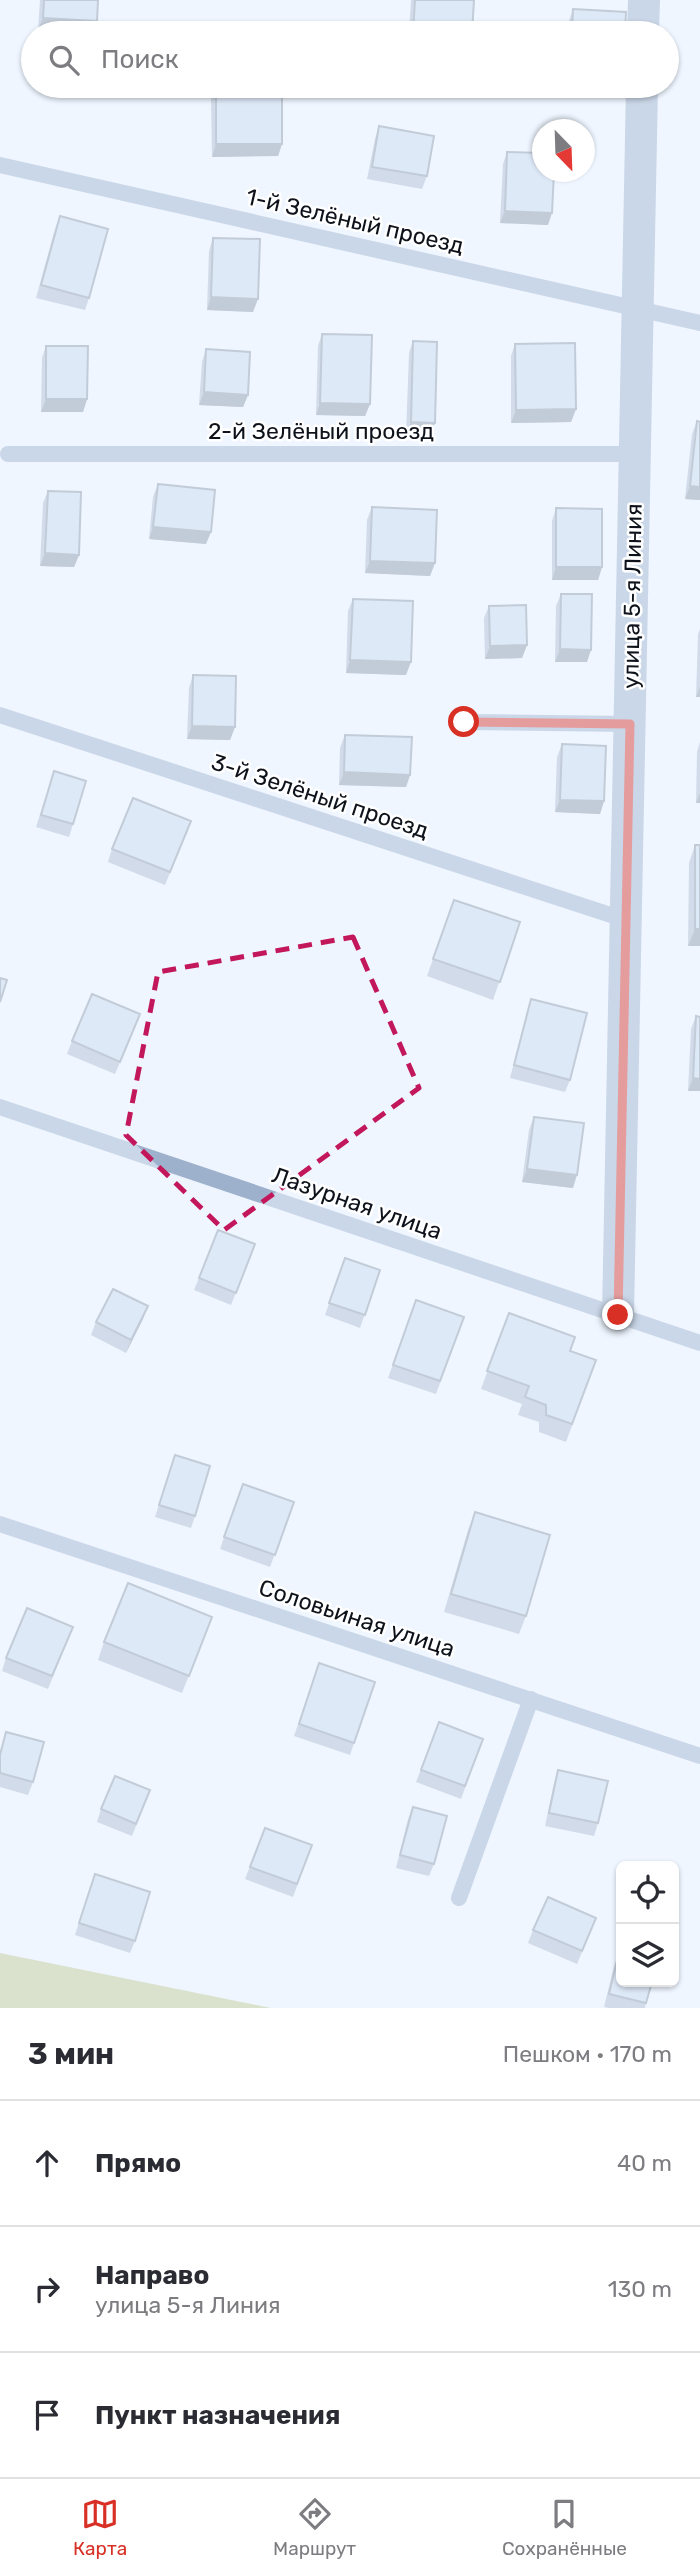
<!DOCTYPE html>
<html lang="ru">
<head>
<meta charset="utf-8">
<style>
  :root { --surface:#fff; --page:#f2f2f3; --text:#2b2b33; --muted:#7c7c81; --line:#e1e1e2; --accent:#d93025 }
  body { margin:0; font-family:Rubik,sans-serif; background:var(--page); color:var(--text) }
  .controls { position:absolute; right:21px; bottom:21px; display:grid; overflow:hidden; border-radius:10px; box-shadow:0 2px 5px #0004 }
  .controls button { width:63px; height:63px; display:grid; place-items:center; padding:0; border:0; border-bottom:2px solid var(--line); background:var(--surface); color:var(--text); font:35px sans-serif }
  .compass { position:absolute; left:532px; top:119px; width:63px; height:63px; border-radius:50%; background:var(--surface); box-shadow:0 2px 5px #0004; rotate:157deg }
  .stop { position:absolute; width:21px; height:21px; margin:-16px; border:5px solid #d93025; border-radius:50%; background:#fff }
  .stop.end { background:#d93025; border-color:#fff; box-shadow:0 2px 7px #0008 }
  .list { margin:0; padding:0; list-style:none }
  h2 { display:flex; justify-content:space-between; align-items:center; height:91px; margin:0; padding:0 28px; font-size:30px }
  h2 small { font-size:23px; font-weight:400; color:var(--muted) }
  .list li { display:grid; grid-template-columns:46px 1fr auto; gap:21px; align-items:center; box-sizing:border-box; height:126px; padding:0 28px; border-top:2px solid var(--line) }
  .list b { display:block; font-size:26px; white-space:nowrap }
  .list p { margin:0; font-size:23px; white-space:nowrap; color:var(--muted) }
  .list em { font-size:23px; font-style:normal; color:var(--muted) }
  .icon { flex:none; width:38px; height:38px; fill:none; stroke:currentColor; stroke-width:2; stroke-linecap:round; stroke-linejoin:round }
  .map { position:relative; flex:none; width:700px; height:2008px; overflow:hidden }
  .search { position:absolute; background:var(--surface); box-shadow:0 2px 5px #0004; left:21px; right:21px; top:21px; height:77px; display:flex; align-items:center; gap:18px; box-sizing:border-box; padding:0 24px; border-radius:38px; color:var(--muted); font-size:26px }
  .sheet { height:469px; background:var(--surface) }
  nav { display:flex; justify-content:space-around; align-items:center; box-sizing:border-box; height:98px; border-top:2px solid var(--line); background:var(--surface); font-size:19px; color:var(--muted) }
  nav a { display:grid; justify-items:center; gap:4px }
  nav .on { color:var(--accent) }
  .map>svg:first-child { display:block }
  .green { fill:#c0c993 }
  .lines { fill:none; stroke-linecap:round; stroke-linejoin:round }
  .service { stroke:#9eb1cc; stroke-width:16 }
  .minor { stroke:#9eb1cc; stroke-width:32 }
  .wall { fill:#aebbce }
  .shaded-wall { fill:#8d99a8 }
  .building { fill:#cadaf0; stroke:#8d99a8; stroke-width:2 }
  .route { stroke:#d93025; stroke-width:9 }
  .marked { fill:none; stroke:#c2185b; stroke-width:5; stroke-dasharray:14 9; stroke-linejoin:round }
  .labels { text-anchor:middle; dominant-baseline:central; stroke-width:5; stroke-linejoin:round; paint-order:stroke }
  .street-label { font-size:23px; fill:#0e131b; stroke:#fff }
</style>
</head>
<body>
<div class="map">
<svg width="700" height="2008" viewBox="0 0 700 2008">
  <rect width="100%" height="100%" fill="#eff5ff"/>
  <!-- green -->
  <path class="green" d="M0 1953 271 2008H0Z"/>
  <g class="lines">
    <!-- service -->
    <path class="service" d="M0 165 700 323
      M8 454H635
      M0 715 626 920
      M464 722 630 724
      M0 1107 700 1343
      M0 1524 700 1756
      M459 1898 531 1699"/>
    <!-- minor -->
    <path class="minor" d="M643 33 644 0
      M618 1315 642 86"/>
  </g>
  <!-- wall -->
  <path class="wall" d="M40 0H98L38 31Z
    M411 0H474L472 33H409Z
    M573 9 625 33H568L569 21Z
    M216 86 282 144 278 156 212 157 211 99Z
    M379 126 427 176 422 189 367 179 375 139Z
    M507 152 548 225 500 223 503 164Z
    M60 216 89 298 85 310 36 298 55 229Z
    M213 238 253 312 207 310 209 251Z
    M322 334 370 404 365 416 316 415 318 346Z
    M413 341 430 436 406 435 409 353Z
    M515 344 576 409 571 422 511 423V356Z
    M46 346 87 399 83 412H41L42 358Z
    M206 349 248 395 243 407 199 405 202 362Z
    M697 421 700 500 685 499 692 434Z
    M158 484 206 544 149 539 153 497Z
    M48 491 79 555 74 567 40 566 43 503Z
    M372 507 435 563 430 576 365 573 367 520Z
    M556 508 602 567 598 580H552V521Z
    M561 594 587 662H555L556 606Z
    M353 599 406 675 346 673 348 611Z
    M489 606 527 645 522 658 485 659 484 618Z
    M700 629V697H696L698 634Z
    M193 675 235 727 230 740 187 739 189 688Z
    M345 735 410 775 406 787 339 785 340 748Z
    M700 742V803H696L697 752Z
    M562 744 604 801 600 814 555 812 557 757Z
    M54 771 73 824 69 837 36 827Z
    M186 833 165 885 108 862 112 849Z
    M695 845H700V946H688L689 863Z
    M454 900 520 922 493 1000 427 976Z
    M531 999 570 1080 565 1092 510 1078 527 1012Z
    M696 1016 700 1091H688L691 1029Z
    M135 1027 115 1074 67 1054 72 1041Z
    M534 1117 573 1188 522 1182 529 1130Z
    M255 1244 231 1305 194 1290 199 1278Z
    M345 1258 380 1270 360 1328 325 1315Z
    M416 1300 464 1317 436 1394 388 1378Z
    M509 1313 570 1351 596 1360 566 1442 539 1432V1422L518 1415 522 1404 481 1389Z
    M143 1319 126 1353 91 1335 96 1322Z
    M175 1455 195 1516 191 1528 155 1517Z
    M243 1484 294 1502 270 1567 220 1549Z
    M475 1512 526 1616 519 1634 444 1612 468 1530Z
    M212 1617 182 1693 98 1660 104 1642Z
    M68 1639 48 1689 2 1671 6 1658Z
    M319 1663 375 1682 350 1755 294 1736Z
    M439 1722 483 1739 461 1799 416 1782Z
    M6 1732 33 1782 28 1795 0 1787V1751Z
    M558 1770 598 1823 594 1836 545 1826 554 1783Z
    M150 1790 132 1836 97 1822 101 1809Z
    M413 1807 434 1864 429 1876 396 1868 408 1819Z
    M265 1828 312 1845 293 1897 245 1879Z
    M90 1887 135 1941 130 1953 75 1935Z
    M596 1918 577 1964 528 1943 533 1930Z
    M619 1953 646 2003 645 2008H609L604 2007 614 1966Z"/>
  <!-- shaded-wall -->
  <path class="shaded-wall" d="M43 18 97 21 93 33 38 31Z
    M216 144H282L278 156 212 157Z
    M505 211 552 213 548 225 500 223Z
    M211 297 258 299 253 312 207 310Z
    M204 392 248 395 243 407 199 405Z
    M46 399H87L83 412H41Z
    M320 403 370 404 365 416 316 415Z
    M576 409 571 422 511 423 516 410Z
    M411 422 435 423 430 436 406 435Z
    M690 486 700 487V500L685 499Z
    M153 527 211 532 206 544 149 539Z
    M45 553 79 555 74 567 40 566Z
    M370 561 435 563 430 576 365 573Z
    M556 567H602L598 580H552Z
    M527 645 522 658 485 659 490 646Z
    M560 649 591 650 587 662H555Z
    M350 660 411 662 406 675 346 673Z
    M700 687V697H696Z
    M192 726 235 727 230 740 187 739Z
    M344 772 410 775 406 787 339 785Z
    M700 793V803H696Z
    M560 800 604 801 600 814 555 812Z
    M695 929H700V946H688Z
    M693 1078 700 1079V1091H688Z
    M527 1169 577 1175 573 1188 522 1182Z
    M148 1306 143 1319 126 1353 131 1340Z"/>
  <!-- building -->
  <path class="building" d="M44 0H98L97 21 43 18Z
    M415 0H474L472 33H413Z
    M573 9 626 12 625 33H572Z
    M216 86H282V144H216Z
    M379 126 434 136 427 176 372 167Z
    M507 152 542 153V172H554L552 213 505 211Z
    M60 216 108 229 89 298 41 285Z
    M213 238 260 239 258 299 211 297Z
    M322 334 372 335 370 404 320 403Z
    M413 341 437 342 435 423 411 422Z
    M575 343 576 409 516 410 515 344Z
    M46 346H88L87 399H46Z
    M206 349 250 352 248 395 204 392Z
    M697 421 700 422V487L690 486Z
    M158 484 215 490 211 532 153 527Z
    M48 491 81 492 79 555 45 553Z
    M372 507 437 510 435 563 370 561Z
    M556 508 602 509V567H556Z
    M561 594H592L591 650 560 649Z
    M353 599 413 601 411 662 350 660Z
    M526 605 527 645 490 646 489 606Z
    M193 675 236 676 235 727 192 726Z
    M345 735 412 737 410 775 344 772Z
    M562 744 606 746 604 801 560 800Z
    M54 771 86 781 73 824 41 815Z
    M133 798 191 821 170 872 112 849Z
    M695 845H700V929H695Z
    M454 900 520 922 500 982 433 959Z
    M0 978 7 980 0 1002Z
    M92 994 140 1014 120 1062 72 1041Z
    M531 999 587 1013 570 1080 514 1065Z
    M696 1016 700 1017V1079L693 1078Z
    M534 1117 584 1123 577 1175 527 1169Z
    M218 1230 255 1244 236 1293 199 1278Z
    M345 1258 380 1270 365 1315 329 1303Z
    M113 1289 148 1306 131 1340 96 1322Z
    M416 1300 464 1317 440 1381 393 1365Z
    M509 1313 575 1337 570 1351 596 1360 572 1424 546 1415V1405L525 1397 529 1386 487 1371Z
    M175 1455 210 1466 195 1516 159 1505Z
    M243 1484 294 1502 275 1555 224 1537Z
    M475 1512 550 1535 526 1616 451 1594Z
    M128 1583 212 1617 189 1676 104 1642Z
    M27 1608 73 1627 52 1676 6 1658Z
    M319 1663 375 1682 354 1743 299 1724Z
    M439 1722 483 1739 465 1786 421 1770Z
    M6 1732 44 1742 33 1782 0 1773V1755Z
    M558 1770 608 1781 598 1823 549 1813Z
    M115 1776 150 1790 136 1824 101 1809Z
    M413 1807 447 1816 434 1864 400 1855Z
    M265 1828 312 1845 297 1884 250 1867Z
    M95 1874 150 1892 135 1941 79 1923Z
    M548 1897 596 1918 582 1951 533 1930Z
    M619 1953 621 1954V1982H652L646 2003 609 1994Z"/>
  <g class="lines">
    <!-- route -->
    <path class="route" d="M464 722 630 724 618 1315"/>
  </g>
  <!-- marked area -->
  <path d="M0 0H700V2008H0ZM353 937 419 1088 224 1230 126 1135 158 972Z" fill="#eff5ff" fill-opacity=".55" fill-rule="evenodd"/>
  <path class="marked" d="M353 937 419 1088 224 1230 126 1135 158 972Z"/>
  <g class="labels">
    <!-- street labels -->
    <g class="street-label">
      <text transform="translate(355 221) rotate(13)">1-й Зелёный проезд</text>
      <text x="321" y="431">2-й Зелёный проезд</text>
      <text transform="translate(632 596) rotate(-89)">улица 5-я Линия</text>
      <text transform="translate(320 796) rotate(18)">3-й Зелёный проезд</text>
      <text transform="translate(357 1203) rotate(19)">Лазурная улица</text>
      <text transform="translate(357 1618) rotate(18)">Соловьиная улица</text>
    </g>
  </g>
</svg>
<div class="controls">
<button><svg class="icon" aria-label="locate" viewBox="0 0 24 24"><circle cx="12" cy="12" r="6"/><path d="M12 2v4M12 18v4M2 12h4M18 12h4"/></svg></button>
<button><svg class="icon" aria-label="layers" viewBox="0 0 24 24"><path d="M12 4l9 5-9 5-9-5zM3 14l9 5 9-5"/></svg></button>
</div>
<svg class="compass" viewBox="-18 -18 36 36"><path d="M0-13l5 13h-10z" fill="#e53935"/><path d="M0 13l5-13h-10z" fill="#7c7c81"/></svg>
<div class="stop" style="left:464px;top:722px"></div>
<div class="stop end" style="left:618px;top:1315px"></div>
<div class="search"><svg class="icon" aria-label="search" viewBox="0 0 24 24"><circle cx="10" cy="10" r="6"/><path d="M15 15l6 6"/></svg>Поиск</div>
</div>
<section class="sheet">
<h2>3 мин<small>Пешком · 170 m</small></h2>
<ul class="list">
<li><svg class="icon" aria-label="ahead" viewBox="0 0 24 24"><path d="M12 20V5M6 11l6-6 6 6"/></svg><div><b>Прямо</b></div><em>40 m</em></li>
<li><svg class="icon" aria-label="right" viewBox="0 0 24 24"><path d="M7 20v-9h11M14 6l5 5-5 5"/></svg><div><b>Направо</b><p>улица 5-я Линия</p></div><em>130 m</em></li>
<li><svg class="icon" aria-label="arrive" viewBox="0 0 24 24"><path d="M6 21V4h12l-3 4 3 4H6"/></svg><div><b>Пункт назначения</b></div></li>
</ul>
</section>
<nav>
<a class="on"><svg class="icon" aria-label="map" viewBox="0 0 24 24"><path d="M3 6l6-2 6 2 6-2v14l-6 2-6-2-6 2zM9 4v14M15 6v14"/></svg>Карта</a>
<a><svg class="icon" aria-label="directions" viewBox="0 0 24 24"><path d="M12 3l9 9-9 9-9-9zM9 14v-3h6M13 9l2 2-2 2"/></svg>Маршрут</a>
<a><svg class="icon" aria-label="saved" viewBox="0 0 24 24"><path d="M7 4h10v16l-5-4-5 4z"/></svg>Сохранённые</a>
</nav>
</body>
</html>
